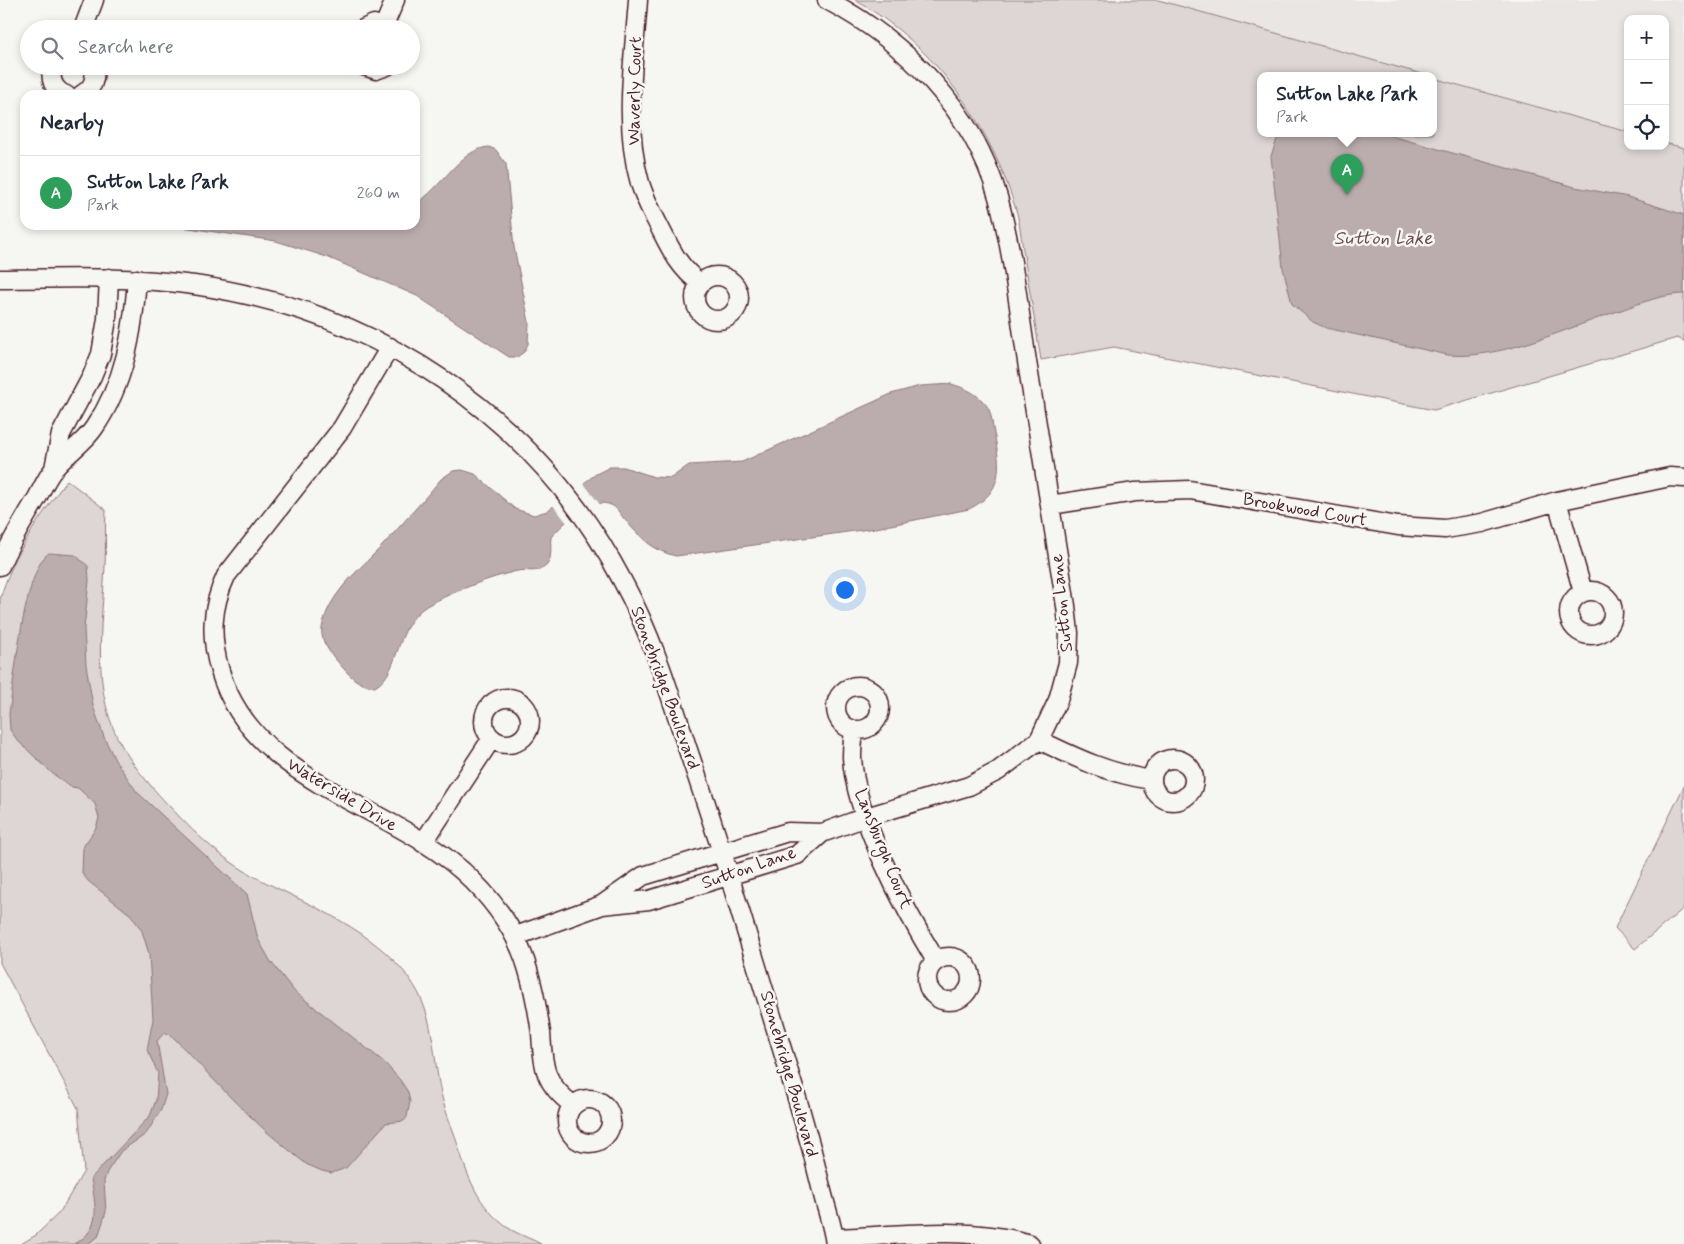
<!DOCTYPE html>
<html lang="en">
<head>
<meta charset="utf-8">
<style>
  :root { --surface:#fff; --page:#f2f2f3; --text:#1f2937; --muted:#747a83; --line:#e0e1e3; --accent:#b45309 }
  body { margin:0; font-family:Mynerve,sans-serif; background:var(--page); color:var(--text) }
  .controls { position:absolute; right:15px; top:15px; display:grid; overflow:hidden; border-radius:10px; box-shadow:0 2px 8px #0003 }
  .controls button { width:45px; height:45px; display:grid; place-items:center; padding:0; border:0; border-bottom:1px solid var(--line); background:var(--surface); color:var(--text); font:25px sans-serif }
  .you { position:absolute; left:844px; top:589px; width:18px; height:18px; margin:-12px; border:4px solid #fff; border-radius:50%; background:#1a73e8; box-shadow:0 0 0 8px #1a73e833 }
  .badge { display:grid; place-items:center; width:32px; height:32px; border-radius:50%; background:var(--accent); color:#fff; font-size:16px; font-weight:700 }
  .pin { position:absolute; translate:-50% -41px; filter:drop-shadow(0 1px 2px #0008) }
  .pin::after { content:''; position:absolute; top:26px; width:18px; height:15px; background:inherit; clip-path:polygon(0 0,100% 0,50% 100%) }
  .popup { position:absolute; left:1257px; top:72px; width:180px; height:65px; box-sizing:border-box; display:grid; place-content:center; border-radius:10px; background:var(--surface); filter:drop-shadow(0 1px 4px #0005); font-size:16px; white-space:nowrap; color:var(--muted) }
  .popup b { font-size:19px; color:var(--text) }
  .popup::after { content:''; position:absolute; left:50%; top:100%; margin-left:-10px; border:10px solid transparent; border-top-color:var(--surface) }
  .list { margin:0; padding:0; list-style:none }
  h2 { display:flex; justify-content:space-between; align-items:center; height:65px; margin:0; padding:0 20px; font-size:21px }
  h2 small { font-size:16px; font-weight:400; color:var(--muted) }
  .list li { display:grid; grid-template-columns:32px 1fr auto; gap:15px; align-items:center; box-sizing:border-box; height:75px; padding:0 20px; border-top:1px solid var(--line) }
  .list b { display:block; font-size:19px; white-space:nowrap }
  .list p { margin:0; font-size:16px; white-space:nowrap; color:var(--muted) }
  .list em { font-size:16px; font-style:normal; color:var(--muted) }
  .icon { flex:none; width:28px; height:28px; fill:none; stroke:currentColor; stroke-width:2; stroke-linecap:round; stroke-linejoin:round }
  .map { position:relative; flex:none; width:1684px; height:1244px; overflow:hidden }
  .search { position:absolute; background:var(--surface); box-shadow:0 2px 8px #0003; left:20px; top:20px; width:400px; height:55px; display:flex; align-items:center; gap:12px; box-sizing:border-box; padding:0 18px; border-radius:28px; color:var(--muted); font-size:19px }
  .panel { position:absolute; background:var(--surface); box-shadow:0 2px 8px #0003; left:20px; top:90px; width:400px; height:140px; border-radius:15px }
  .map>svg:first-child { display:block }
  .built { fill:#e9e6e3 }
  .green { fill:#ddd6d5; stroke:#947a80 }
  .water { fill:#bbadae; stroke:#8e747a }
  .pier { fill:#f6f6f2 }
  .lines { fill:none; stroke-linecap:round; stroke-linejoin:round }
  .street-casing { stroke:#4a1f2b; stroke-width:21 }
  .street { stroke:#f6f6f2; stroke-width:18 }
  .labels { text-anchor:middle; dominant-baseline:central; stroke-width:5; stroke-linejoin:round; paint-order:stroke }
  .street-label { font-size:18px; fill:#4a1f2b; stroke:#f6f6f2 }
  .water-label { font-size:19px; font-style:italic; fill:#6c4a52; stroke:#f6f6f2 }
</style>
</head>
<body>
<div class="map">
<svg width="1684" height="1244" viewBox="0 0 1684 1244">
  <rect width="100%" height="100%" fill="#f6f6f2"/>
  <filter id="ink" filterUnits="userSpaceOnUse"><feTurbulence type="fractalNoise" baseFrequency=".02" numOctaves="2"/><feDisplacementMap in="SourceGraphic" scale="10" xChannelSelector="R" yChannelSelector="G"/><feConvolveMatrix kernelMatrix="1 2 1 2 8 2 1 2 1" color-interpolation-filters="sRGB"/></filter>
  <g filter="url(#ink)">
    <!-- built -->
    <path class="built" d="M1158 0H1684V148L1665 143V19H1628V132Z"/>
    <!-- green -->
    <path class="green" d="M855 0H1158L1429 76H1261V134H1433V78L1628 132V146H1665V143L1684 148V341L1677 338 1434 410 1114 347 1041 360C1036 327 1030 295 1025 262 1022 246 1021 229 1017 213 991 125 936 46 855 0Z
      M67 480 106 510C105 528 106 547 105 566 102 626 90 693 123 748 137 771 154 790 172 809 199 838 228 864 263 881 314 907 374 931 409 978 435 1013 432 1053 441 1093 444 1107 449 1120 454 1133 465 1168 474 1202 504 1225 514 1233 530 1238 541 1244H21L36 1235 60 1212 84 1171 78 1108 0 963V599C13 555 40 516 67 480Z
      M1684 786V908L1635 949 1615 928Z"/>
    <!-- water -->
    <path class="water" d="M1279 134H1384L1575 187 1628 197 1684 215V294C1663 294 1641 303 1621 310 1570 327 1501 360 1448 355L1326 328 1313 322 1292 304 1283 268 1271 156Z
      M489 147 496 150 506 164 514 247 529 322 528 344 524 352 517 357H509L417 296 327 257 276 241 168 225H415V204C441 190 459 149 489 147Z
      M951 384C966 388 978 394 987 406 992 413 992 425 994 433 1001 466 1004 492 969 509L876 528 676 556C653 551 641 538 626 521 622 517 618 509 613 506 592 494 564 523 551 537 550 546 553 559 546 566 537 574 527 569 517 571 488 578 460 589 434 602 392 621 403 671 375 687 358 686 348 674 338 662 330 653 320 641 322 628 328 594 360 569 383 545 403 523 422 502 441 479L453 471 462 470 475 474 515 509 534 515 547 511 596 474 610 467H624L654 477 671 478 689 465 742 462 891 394 920 386Z
      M49 553 75 555 88 566 89 580 84 629 86 665 93 706 104 737 115 760 137 792 247 894 258 939 271 962 294 991 384 1062 400 1080 408 1092 410 1102 407 1117 404 1121 386 1123 346 1168 332 1173 322 1171 306 1164 268 1133 235 1102 174 1038 165 1032 157 1041 166 1094 161 1110 146 1134 121 1151 107 1172 104 1181 106 1212 98 1237 87 1244H74C103 1229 95 1206 91 1178L150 1116 156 1100 158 1073 147 1050 153 1019 149 954 142 931 131 915 88 881 82 873 83 847 96 828 99 818 95 804 78 788 72 787 53 774 18 741 10 730 9 714C14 682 24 569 49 553Z"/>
    <!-- pier -->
    <path class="pier" d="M582 481 601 506 591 508 568 524 552 504Z"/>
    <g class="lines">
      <!-- street casing -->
      <g class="street-casing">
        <path id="street" d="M638 0C634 59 623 125 640 183 645 200 654 216 662 232 672 252 681 269 700 283
          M384 26 395 0
          M83 29 94 0
          M363 29 374 24 388 29
          M53 66C49 79 53 90 66 95
          M364 66 376 70 387 66
          M81 95C93 88 96 80 94 66
          M695 298a22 22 0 1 1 44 0a22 22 0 1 1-44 0Z
          M0 279C65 278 129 276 194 285 377 311 535 415 622 580 651 633 669 690 687 747 704 797 721 847 736 898 757 967 778 1036 799 1105 808 1135 816 1165 823 1195 827 1211 833 1227 835 1244
          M390 347 342 428 226 576C211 608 210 637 220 671 255 788 397 803 473 881 498 906 518 935 528 970 534 990 538 1012 541 1033 542 1046 542 1061 547 1074 552 1087 562 1097 573 1105
          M54 468 61 434 92 376 101 354 107 319 109 278
          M1557 501 1583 592
          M1050 505 1135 492 1190 490 1398 526 1445 529 1482 523 1557 501 1670 477 1684 478
          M0 566C10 542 24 520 37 498 42 489 47 477 54 469 66 454 83 444 94 428 125 383 133 332 137 279
          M1569 613a22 22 0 1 1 44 0a22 22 0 1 1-44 0Z
          M836 708a22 22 0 1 1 44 0a22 22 0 1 1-44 0Z
          M484 721a23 23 0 1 1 46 0a23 23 0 1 1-46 0Z
          M854 731C853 739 852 749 852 757 855 817 905 910 936 961
          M1039 740C1078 759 1108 773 1151 780
          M1152 780a21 21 0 1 1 42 0a21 21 0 1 1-42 0Z
          M423 843 492 738
          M603 904 643 876 788 832 822 833
          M516 936 602 905 649 900 797 855 822 833 866 817 969 786 998 771 1039 740 1058 700 1068 663 1069 633 1066 606C1053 527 1041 447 1028 368 1019 311 1013 252 998 197 973 110 905 41 827 0
          M927 979a22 22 0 1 1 44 0a22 22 0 1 1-44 0Z
          M567 1121a22 22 0 1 1 44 0a22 22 0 1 1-44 0Z
          M834 1238C898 1236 968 1225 1030 1244"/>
      </g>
      <!-- street -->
      <use href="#street" class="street"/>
    </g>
  </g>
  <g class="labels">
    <!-- street labels -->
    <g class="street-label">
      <text transform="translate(635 91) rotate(-89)">Waverly Court</text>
      <text transform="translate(1305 510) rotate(10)">Brookwood Court</text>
      <text transform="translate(1062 603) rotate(-96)">Sutton Lane</text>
      <text transform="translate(665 688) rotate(70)">Stonebridge Boulevard</text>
      <text transform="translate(342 795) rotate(31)">Waterside Drive</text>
      <text transform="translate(883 849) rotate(68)">Lansburgh Court</text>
      <text transform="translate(749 868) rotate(-19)">Sutton Lane</text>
      <text transform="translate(789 1074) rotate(74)">Stonebridge Boulevard</text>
    </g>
    <!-- water labels -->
    <g class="water-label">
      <text x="1383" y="238">Sutton Lake</text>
    </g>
  </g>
</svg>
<div class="controls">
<button>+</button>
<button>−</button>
<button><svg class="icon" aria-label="locate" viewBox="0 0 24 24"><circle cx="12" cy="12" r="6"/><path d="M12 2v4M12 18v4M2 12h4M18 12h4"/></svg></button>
</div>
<div class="you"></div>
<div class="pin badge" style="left:1347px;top:195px;background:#2e9e5b">A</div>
<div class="popup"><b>Sutton Lake Park</b>Park</div>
<div class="search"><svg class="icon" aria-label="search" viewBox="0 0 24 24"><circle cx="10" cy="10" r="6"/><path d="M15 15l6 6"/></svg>Search here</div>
<section class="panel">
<h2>Nearby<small></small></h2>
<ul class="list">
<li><span class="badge" style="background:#2e9e5b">A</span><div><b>Sutton Lake Park</b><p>Park</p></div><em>260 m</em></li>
</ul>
</section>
</div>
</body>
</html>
